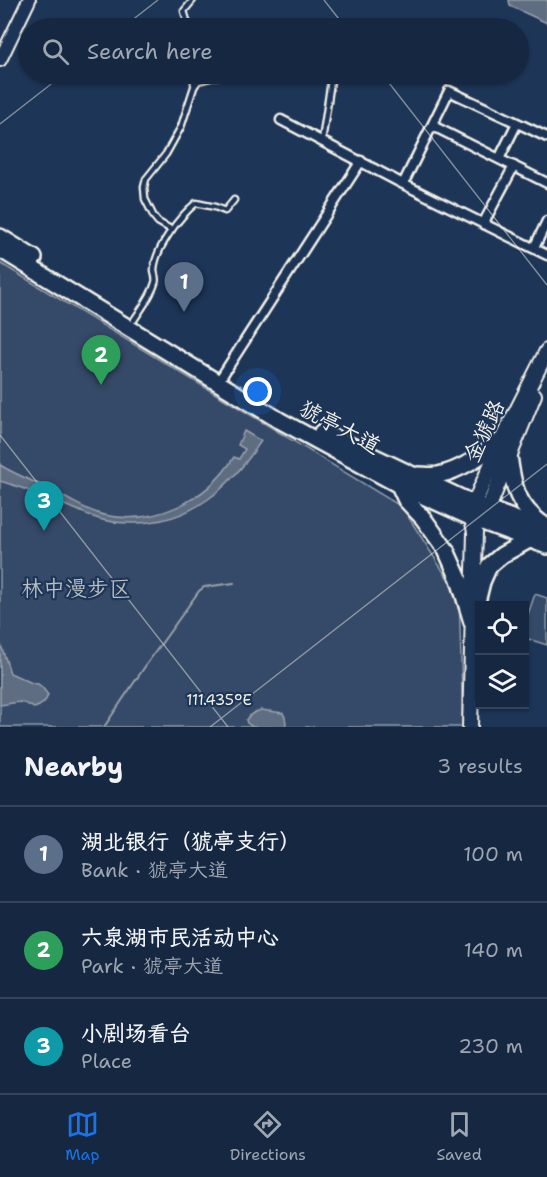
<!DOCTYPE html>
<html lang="en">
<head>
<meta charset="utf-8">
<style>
  :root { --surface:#162841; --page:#23344c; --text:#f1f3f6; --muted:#9ea6b1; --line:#35445a; --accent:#1a73e8 }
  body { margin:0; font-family:"Shantell Sans","LXGW WenKai TC",sans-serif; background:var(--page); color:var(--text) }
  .controls { position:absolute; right:18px; bottom:18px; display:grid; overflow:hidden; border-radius:0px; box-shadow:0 2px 4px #0004 }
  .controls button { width:54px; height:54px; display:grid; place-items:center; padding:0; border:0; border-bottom:2px solid var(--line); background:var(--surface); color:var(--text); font:30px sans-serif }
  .you { position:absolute; left:258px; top:392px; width:21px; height:21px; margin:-15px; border:4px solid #fff; border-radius:50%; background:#1a73e8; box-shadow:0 0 0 9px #1a73e833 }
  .badge { display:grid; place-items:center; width:39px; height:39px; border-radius:50%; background:var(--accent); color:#fff; font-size:20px; font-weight:700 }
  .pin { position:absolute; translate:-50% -50px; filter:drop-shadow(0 2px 3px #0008) }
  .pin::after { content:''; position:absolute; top:32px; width:21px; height:18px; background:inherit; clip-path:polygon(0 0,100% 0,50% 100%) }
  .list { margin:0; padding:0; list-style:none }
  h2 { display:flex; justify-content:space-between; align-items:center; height:78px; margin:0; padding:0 24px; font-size:26px }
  h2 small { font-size:20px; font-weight:400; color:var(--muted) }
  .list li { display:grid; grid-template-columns:39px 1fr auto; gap:18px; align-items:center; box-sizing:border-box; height:96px; padding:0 24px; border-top:2px solid var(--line) }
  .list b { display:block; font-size:22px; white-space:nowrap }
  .list p { margin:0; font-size:20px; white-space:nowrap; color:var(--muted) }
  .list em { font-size:20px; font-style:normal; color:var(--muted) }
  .icon { flex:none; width:33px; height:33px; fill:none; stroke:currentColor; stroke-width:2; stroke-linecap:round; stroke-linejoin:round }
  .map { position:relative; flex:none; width:547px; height:727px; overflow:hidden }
  .search { position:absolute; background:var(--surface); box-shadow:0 2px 4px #0004; left:18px; right:18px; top:18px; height:66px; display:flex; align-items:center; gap:15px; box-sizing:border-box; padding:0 21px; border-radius:33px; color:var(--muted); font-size:22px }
  .sheet { height:366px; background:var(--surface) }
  nav { display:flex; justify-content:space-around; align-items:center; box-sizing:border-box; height:84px; border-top:2px solid var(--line); background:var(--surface); font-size:16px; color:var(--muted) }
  nav a { display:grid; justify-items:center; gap:3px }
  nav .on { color:var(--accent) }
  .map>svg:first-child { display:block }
  .green { fill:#354a67; stroke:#949ea8; stroke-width:1.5 }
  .water { fill:#5e6d82; stroke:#9aa2ab; stroke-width:1.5 }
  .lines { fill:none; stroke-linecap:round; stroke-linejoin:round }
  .stream { stroke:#9aa2ab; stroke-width:2 }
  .service-casing { stroke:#f4f1e8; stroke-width:9 }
  .minor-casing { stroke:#f4f1e8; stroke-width:13 }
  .secondary-casing { stroke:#f4f1e8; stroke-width:16 }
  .primary-casing { stroke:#f4f1e8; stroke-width:18 }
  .trunk-casing { stroke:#f4f1e8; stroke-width:20 }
  .service { stroke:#1d3557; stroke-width:4.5 }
  .minor { stroke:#1d3557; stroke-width:8 }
  .secondary { stroke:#1d3557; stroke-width:12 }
  .primary { stroke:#1d3557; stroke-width:14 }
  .trunk { stroke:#1d3557; stroke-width:15 }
  .ticks { fill:none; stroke:#f4f1e8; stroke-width:1.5; stroke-opacity:0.45 }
  .labels { text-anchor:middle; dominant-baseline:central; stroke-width:4.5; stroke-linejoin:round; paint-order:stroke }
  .street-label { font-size:22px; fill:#f4f1e8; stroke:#1d3557 }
  .park-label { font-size:22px; fill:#bbbfc1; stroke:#1d3557 }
  .ticks-label { font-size:15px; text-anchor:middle; fill:#f4f1e8; stroke:#1d3557; stroke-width:4.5; stroke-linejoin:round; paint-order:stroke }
</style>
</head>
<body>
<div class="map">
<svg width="547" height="727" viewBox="0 0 547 727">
  <rect width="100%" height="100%" fill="#1d3557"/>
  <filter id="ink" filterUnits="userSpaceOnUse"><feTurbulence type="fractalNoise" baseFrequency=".0167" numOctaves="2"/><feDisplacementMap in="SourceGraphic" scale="12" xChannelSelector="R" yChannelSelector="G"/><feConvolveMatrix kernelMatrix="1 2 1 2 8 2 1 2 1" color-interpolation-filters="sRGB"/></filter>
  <g filter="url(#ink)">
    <!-- green -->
    <path class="green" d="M0 263 402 507 459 596 463 727H0Z
      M535 594 547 598V645L525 638V623Z"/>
    <!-- water -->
    <path class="water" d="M509 0H547V23L510 6Z
      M244 431 261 441C230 488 191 524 131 523 121 523 109 522 99 519 89 516 79 510 69 507 46 497 24 488 0 481V465C16 475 33 481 50 489 67 498 84 510 104 515 154 526 207 501 234 457L239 459 245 449 238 445Z
      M0 642 10 673 32 683 38 684 42 687 48 695C46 702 41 706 34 708 18 698 16 704 0 705Z
      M261 710 283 713C286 718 287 722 285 727H253L247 723 246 720C250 714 254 712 261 710Z"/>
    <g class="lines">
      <!-- stream -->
      <path class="stream" d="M104 727 146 665 199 591 204 587 234 583"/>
      <!-- service casing -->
      <g class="service-casing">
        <path id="service" d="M189 28 184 11 193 0
          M194 84V74
          M322 141 332 74
          M172 230 158 222 154 217 145 199 144 187 146 179 166 154 181 127 194 87 198 81 227 74
          M134 320C141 309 151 297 155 283 157 278 154 275 154 270 155 248 180 216 196 203L215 207 225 211 234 200"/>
      </g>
      <!-- minor casing -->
      <g class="minor-casing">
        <path id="minor" d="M281 120 403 184 547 255
          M433 126 547 183
          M499 159 517 123
          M403 184 449 91 547 137
          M483 224 514 166
          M534 248 547 221
          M222 376 361 161"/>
      </g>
      <!-- secondary casing -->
      <g class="secondary-casing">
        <path id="secondary" d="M0 60 29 0"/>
      </g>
      <!-- primary casing -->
      <g class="primary-casing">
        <path id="primary" d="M485 519 488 509 534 395
          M470 727 475 532 472 518 474 504 502 440 547 351"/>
      </g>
      <!-- trunk casing -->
      <g class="trunk-casing">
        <path id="trunk" d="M0 237 34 258
          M0 249 279 420 399 485 472 518 547 546
          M322 432 474 504 547 531
          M509 456C513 486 517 507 544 525
          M418 475C424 475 432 476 438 475 462 470 482 455 502 440
          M399 485 406 500 423 518 446 550 459 579 472 622 482 582 489 566 502 555 529 540"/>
      </g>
      <!-- service -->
      <use href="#service" class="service"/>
      <!-- minor -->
      <use href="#minor" class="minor"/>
      <!-- secondary -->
      <use href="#secondary" class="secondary"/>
      <!-- primary -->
      <use href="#primary" class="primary"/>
      <!-- trunk -->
      <use href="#trunk" class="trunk"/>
    </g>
  </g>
  <!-- ticks -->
  <path class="ticks" d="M324 0 346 28M122 28 158 0M382 74 547 285M0 124 64 74M0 435 228 727M210 727 547 464"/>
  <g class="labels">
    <!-- street labels -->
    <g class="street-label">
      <text transform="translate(340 427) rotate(28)">猇亭大道</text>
      <text transform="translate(484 431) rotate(-65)">金猇路</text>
    </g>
    <!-- park labels -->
    <g class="park-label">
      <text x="76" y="588">林中漫步区</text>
    </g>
  </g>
  <g class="ticks-label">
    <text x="219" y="705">111.435°E</text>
  </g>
</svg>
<div class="controls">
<button><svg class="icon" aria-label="locate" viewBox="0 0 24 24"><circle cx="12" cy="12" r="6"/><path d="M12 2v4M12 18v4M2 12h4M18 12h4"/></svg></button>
<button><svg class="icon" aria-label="layers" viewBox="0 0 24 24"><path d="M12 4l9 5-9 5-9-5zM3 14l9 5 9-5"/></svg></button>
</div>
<div class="you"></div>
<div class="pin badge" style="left:184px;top:312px;background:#5c6f8a">1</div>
<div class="pin badge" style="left:101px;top:385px;background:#2e9e5b">2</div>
<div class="pin badge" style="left:44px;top:531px;background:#0f9aa8">3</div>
<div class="search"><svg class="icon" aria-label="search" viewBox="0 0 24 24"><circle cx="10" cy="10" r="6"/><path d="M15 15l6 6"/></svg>Search here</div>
</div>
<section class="sheet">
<h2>Nearby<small>3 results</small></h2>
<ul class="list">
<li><span class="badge" style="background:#5c6f8a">1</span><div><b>湖北银行（猇亭支行）</b><p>Bank · 猇亭大道</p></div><em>100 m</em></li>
<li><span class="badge" style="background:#2e9e5b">2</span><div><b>六泉湖市民活动中心</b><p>Park · 猇亭大道</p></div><em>140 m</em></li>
<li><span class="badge" style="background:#0f9aa8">3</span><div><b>小剧场看台</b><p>Place</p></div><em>230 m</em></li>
</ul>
</section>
<nav>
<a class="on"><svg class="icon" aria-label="map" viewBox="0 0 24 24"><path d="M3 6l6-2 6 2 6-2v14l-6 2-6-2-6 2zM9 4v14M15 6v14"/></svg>Map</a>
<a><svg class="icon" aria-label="directions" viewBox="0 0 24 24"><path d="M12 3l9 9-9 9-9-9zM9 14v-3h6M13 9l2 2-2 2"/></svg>Directions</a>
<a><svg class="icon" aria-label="saved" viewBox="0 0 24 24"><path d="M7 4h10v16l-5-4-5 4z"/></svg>Saved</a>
</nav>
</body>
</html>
